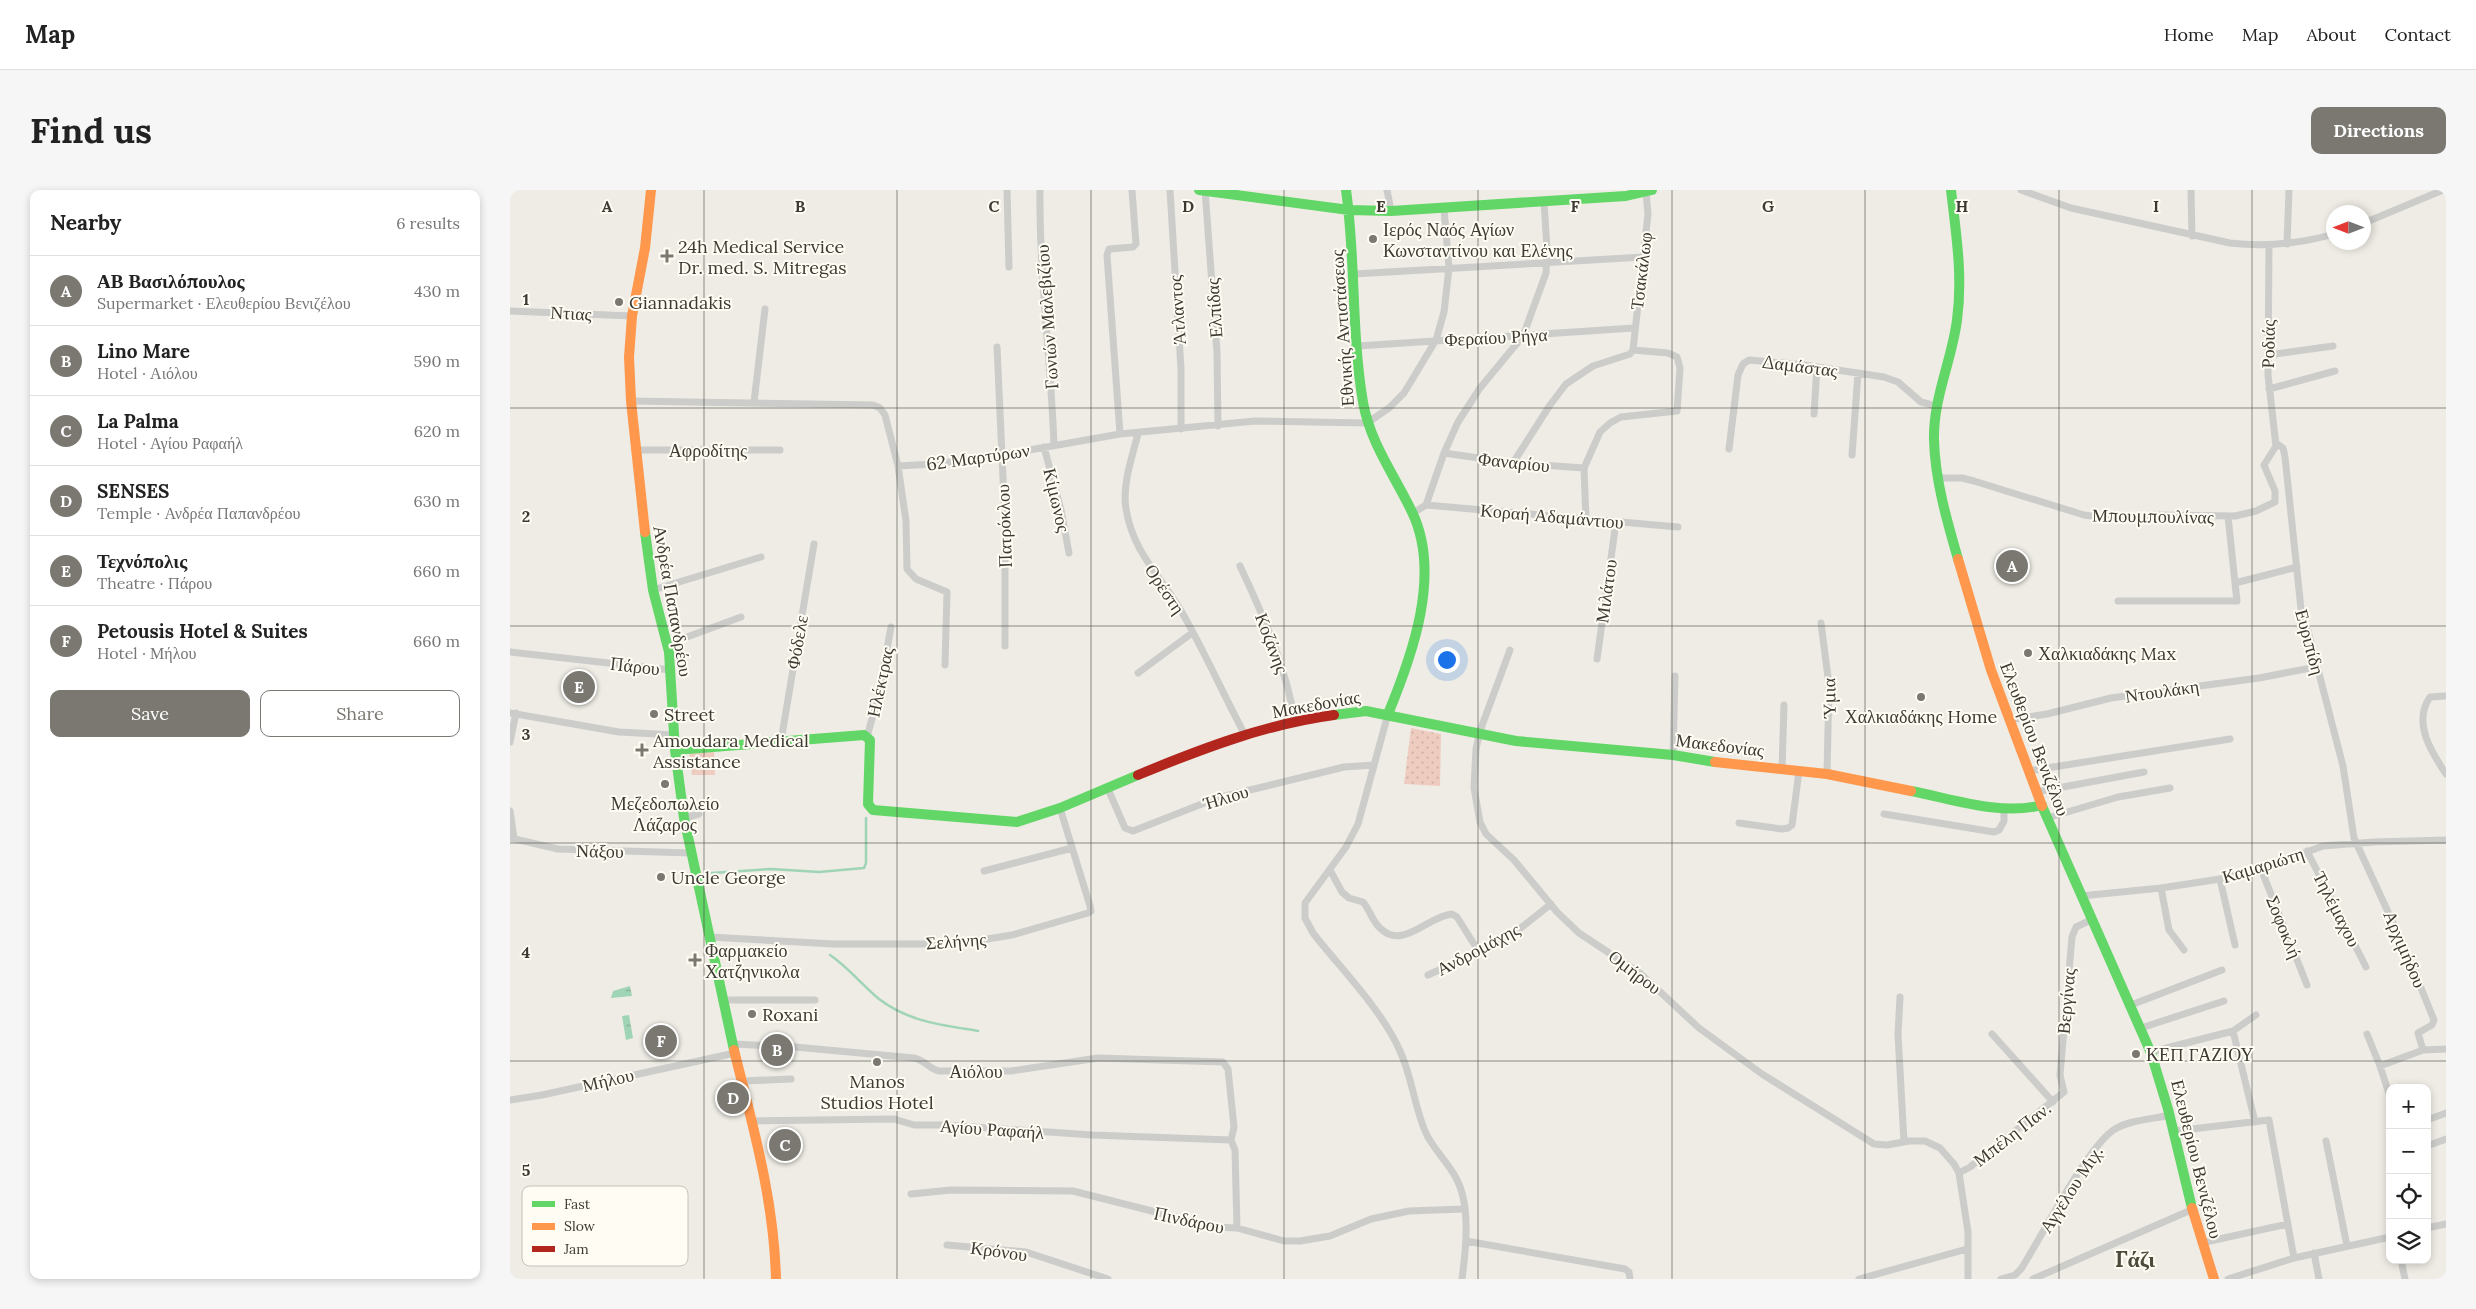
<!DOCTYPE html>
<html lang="en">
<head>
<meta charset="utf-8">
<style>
  :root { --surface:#fff; --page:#f6f6f6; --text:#222; --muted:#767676; --line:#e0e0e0; --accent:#7a7871 }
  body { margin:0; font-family:Lora,serif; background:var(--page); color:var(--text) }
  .controls { position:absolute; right:15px; bottom:15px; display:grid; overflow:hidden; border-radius:10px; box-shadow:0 2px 8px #0003 }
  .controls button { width:45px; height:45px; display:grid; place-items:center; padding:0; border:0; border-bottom:1px solid var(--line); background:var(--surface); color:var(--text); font:25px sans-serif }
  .compass { position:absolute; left:1816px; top:15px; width:45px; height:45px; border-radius:50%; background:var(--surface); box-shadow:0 2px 8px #0003; rotate:270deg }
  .you { position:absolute; left:936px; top:469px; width:18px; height:18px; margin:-12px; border:4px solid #fff; border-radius:50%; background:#1a73e8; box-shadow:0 0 0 8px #1a73e833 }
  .badge { display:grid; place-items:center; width:32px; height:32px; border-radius:50%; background:var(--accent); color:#fff; font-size:16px; font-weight:700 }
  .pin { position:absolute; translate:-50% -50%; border:2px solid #fff; box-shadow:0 1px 5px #0006 }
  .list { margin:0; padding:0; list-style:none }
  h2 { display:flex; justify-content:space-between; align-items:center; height:65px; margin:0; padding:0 20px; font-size:21px }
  h2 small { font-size:16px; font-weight:400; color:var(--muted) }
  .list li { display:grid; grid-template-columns:32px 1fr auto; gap:15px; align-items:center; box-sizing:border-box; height:70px; padding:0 20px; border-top:1px solid var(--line) }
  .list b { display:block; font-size:19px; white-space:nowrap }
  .list p { margin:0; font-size:16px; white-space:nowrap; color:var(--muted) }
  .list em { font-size:16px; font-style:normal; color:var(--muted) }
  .actions { display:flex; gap:10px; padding:15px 20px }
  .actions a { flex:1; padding:11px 0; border:1px solid var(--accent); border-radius:10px; text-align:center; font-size:18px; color:var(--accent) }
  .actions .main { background:var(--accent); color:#fff }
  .icon { flex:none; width:28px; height:28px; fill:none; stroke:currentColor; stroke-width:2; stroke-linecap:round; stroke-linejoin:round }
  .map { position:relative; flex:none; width:1936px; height:1089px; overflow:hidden; border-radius:10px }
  header { display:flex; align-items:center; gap:30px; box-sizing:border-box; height:70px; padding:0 25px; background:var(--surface); border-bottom:1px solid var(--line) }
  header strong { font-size:24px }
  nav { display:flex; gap:28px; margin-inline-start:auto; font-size:18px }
  .intro { display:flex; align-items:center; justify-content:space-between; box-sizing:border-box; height:120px; padding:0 30px }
  h1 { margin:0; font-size:35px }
  .button { padding:12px 22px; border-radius:10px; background:var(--accent); color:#fff; font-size:18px; font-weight:700 }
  main { display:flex; gap:30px; padding:0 30px }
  aside { flex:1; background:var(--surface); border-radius:10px; box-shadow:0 2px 8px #0003 }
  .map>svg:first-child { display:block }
  .grass { fill:url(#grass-dots) }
  .park { fill:#efccc0 }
  .water { fill:url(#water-ripples) }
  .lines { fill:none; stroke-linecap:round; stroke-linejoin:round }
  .stream { stroke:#a0d4b6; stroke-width:2.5 }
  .street { stroke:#ccccca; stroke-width:7 }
  .fast { stroke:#63d668; stroke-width:10 }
  .slow { stroke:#ff974d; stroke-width:10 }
  .jam { stroke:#b3261e; stroke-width:10 }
  .grid { fill:none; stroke:#3c3a33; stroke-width:1; stroke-opacity:0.55 }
  .poi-dot { fill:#7a7871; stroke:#fffdf3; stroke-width:2 }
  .labels { text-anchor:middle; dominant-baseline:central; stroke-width:4; stroke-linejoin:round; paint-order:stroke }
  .poi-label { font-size:18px; fill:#3c3a33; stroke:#fffdf3; text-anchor:start }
  .street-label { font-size:18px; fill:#3c3a33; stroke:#fffdf3 }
  .district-label { font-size:22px; font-weight:bold; fill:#4d4a3c; stroke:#fffdf3 }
  .key { fill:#fffdf3; stroke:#c4c2b9; stroke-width:1 }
  .key-label { font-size:14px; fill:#3c3a33 }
  .grid-label { font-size:16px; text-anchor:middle; font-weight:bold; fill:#3c3a33; stroke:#fffdf3; stroke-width:4; stroke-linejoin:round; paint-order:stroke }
</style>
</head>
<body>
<header>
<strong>Map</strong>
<nav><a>Home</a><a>Map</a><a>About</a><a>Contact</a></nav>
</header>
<div class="intro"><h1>Find us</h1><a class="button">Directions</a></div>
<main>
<aside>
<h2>Nearby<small>6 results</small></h2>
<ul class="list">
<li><span class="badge">A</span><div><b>ΑΒ Βασιλόπουλος</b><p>Supermarket · Ελευθερίου Βενιζέλου</p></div><em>430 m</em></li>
<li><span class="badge">B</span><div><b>Lino Mare</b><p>Hotel · Αιόλου</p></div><em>590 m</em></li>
<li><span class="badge">C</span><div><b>La Palma</b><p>Hotel · Αγίου Ραφαήλ</p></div><em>620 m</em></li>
<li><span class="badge">D</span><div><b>SENSES</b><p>Temple · Ανδρέα Παπανδρέου</p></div><em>630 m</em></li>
<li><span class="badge">E</span><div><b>Τεχνόπολις</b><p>Theatre · Πάρου</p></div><em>660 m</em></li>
<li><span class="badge">F</span><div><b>Petousis Hotel &amp; Suites</b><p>Hotel · Μήλου</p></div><em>660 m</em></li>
</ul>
<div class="actions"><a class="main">Save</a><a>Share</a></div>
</aside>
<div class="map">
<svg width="1936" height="1089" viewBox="0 0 1936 1089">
  <defs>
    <pattern id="grass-dots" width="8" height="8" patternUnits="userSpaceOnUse" patternTransform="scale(1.25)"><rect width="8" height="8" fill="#efccc0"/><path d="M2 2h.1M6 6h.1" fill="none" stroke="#ceb0a5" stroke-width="1.8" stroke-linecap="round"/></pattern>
    <pattern id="water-ripples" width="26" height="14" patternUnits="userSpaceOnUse" patternTransform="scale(1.25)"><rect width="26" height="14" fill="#a0d4b6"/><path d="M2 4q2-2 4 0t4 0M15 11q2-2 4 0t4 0" fill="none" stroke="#84ad95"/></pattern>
  </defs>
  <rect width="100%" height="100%" fill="#eeece4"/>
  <!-- grass -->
  <path class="grass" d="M901 538 931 544 930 596 894 594Z"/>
  <!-- park -->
  <path class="park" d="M204 559 205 585H182L179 562Z"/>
  <!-- water -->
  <path class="water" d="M120 796 122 806 101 808 103 801Z
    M119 825 123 848 116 850 112 826Z"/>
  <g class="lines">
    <!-- stream -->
    <path class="stream" d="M202 683 261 679 309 682 354 678 356 673V628
      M320 765C338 777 352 795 369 809 399 832 432 835 468 841"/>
    <!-- street -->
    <path class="street" d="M497 0 499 77
      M530 0C529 85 541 170 544 255
      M660 0 671 179V239
      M695 0 707 162 708 236
      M877 0 881 21
      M1511 0 1561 18 1720 53C1756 57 1789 54 1824 44
      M1681 0 1682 46
      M1854 33 1933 0
      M1777 54 1779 0
      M844 84 1133 67
      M0 121 122 126
      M848 156 1124 138
      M487 157 495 332V456
      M1123 160 1138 24 1136 2
      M1758 165 1823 156
      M1759 199 1825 181
      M121 211 363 215 370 218 375 225 388 276 424 274 491 265 610 244 745 231 857 233 879 218 894 203 926 150 934 122 939 78 934 19
      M244 212 255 119
      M1304 224 1307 177
      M610 244 597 65 599 59 623 57 626 54 622 0
      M628 244C622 267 612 295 616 319 623 362 649 384 670 419 694 460 713 504 735 545
      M1766 253 1773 258 1775 267 1793 438 1798 441 1833 576 1844 648 1896 761 1924 830 1922 835 1908 843 1913 860
      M534 257 551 320 559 363
      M1219 259 1228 185 1233 174 1239 170 1294 175 1374 187 1388 192 1411 212 1426 216
      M125 260H270
      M934 263 1003 273 1074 278
      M1342 265 1348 183
      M1003 273 1040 215 1056 194 1083 176 1120 164 1123 160
      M388 276 396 331 397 379 406 389 437 402 435 475
      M1429 288H1452L1464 291 1574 325 1595 328 1615 329 1644 325 1725 326 1746 321 1765 312V301L1754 275 1766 256 1758 185 1759 55
      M916 315 1168 337
      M903 323 916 315 934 263 948 232 970 198 1013 146 1036 83 1037 59 1034 12
      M1718 326 1725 393
      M1076 329 1074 278 1090 242 1100 233 1111 227 1167 221 1170 178 1167 167 1158 163 1123 160
      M730 376C754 427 776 477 785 532
      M143 400 251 367
      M1608 411H1727L1725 393 1787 377
      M1311 433 1319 495 1317 584
      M158 454 231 427
      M1000 460 970 541 966 559 964 598 970 632 976 644 1004 670 1047 722 1069 743 1131 784 1189 838 1252 884 1364 954 1377 955 1399 951H1415L1430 958 1444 974 1449 983 1458 1042V1089
      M0 462 161 480
      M1087 469 1106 332
      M628 483 682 443
      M1936 506 1920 507C1902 533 1922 563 1936 584
      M0 523 109 542 164 545
      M878 524 848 634 836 657 795 713V728L803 743C831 779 872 820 890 861 902 887 904 915 915 941 922 958 937 971 946 988 961 1015 956 1059 952 1089
      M1499 530 1537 524 1601 508 1749 488 1806 477
      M357 547 369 503 381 437
      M271 551 304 354
      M0 552 6 523
      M1163 565 1165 486
      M1272 579 1274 515
      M1518 581 1720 549
      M598 599 615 638 623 641 707 608 834 577 864 575
      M1526 602 1634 582
      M0 621 4 648
      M1374 624 1484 642 1489 640 1494 631V619
      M174 628 189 624
      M1537 628 1608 607 1660 598
      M1229 633 1272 639 1278 638 1282 635 1289 581
      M0 648 48 659 181 663
      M1797 661 1856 777
      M1751 679 1797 795
      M820 680 832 702 839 708 853 712C860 720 862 731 870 738 892 761 918 726 942 724L947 727 969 762
      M474 681 562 658
      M1710 689 1725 755
      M1651 698 1659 740 1674 760
      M1571 706 1651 698 1710 689 1751 679 1813 656 1864 652 1936 650
      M199 747 323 754H446L502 745 578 723 581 721 580 716 550 618
      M918 785 986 754 1012 737 1041 714
      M1390 807 1388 844 1394 952
      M212 810H305
      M1621 815 1712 780
      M1631 838 1714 811
      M1723 841 1745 932
      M1482 844 1543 912
      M1857 844 1870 876 1913 860 1936 859
      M223 854 285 857 404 868C415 870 419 879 429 881H501L588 868 713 872 718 879 724 937 721 950 725 960 727 1038
      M1641 862 1723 841 1746 825
      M1870 876 1880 907
      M233 891 281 889
      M0 910 32 905 225 863
      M1917 930 1936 923
      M243 931 384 929 404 935H434L582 945 721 950
      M1664 941 1759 930 1784 1068
      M1816 951 1837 1056
      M1917 956 1936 949
      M1449 983 1460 977 1554 902 1550 885 1562 747 1566 737 1581 730
      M401 1004 441 1000 563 1001 705 1037 727 1038 774 1051H790L820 1046 861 1029 899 1021 954 1019
      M1917 1038 1936 1034
      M956 1051 1115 1079 1119 1082 1120 1089
      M1691 1053 1778 1034
      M437 1055 516 1062 598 1089
      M1804 1063 1809 1089
      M1891 1070 1895 1089
      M1349 1089 1457 1059
      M1491 1089 1505 1085 1511 1079C1531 1048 1578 955 1605 939 1620 930 1643 929 1660 925
      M1523 1089 1681 1020
      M1718 1089 1784 1068 1880 1047"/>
    <!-- fast -->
    <path class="fast" d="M689 0 839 20 881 21 1116 6 1142 0
      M836 0C846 70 841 142 853 212 860 253 885 286 902 322 932 384 902 466 878 524
      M1441 0C1446 43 1453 86 1447 130 1442 170 1423 208 1424 250 1425 290 1437 331 1448 369
      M135 342 143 400 159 462 165 560 174 628 224 860
      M824 525 856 521 1006 551 1163 565 1205 572
      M165 560 354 545 360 550 358 614 363 620 507 632 550 618 628 585
      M1401 601C1443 609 1490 626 1532 615
      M1532 616 1641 863 1658 919 1682 1018"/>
    <!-- slow -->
    <path class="slow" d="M135 342 121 211 119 167 122 126 135 58 141 0
      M1448 369 1481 480 1532 616
      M1205 572 1317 584 1401 601
      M224 860C243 937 264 1009 266 1089
      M1682 1018 1704 1089"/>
    <!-- jam -->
    <path class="jam" d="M628 585C691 559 756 534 824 525"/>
  </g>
  <!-- grid -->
  <path class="grid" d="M194 0V1089M387 0V1089M581 0V1089M774 0V1089M968 0V1089M1162 0V1089M1355 0V1089M1549 0V1089M1742 0V1089M0 218H1936M0 436H1936M0 653H1936M0 871H1936"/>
  <!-- markers -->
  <g class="poi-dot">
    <circle cx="863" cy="49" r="5"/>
    <path d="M154.5 58.5h5v5h5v5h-5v5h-5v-5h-5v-5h5z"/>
    <circle cx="109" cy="112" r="5"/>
    <circle cx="1518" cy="463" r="5"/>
    <circle cx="1411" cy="507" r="5"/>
    <circle cx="144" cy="524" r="5"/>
    <path d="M129.5 552.5h5v5h5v5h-5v5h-5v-5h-5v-5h5z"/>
    <circle cx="155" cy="594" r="5"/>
    <circle cx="151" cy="687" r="5"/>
    <path d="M182.5 762.5h5v5h5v5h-5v5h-5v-5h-5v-5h5z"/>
    <circle cx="242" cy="824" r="5"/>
    <circle cx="1626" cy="864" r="5"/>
    <circle cx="367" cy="872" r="5"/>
  </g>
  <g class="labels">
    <!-- poi labels -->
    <g class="poi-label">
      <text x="873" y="39">Ιερός Ναός Αγίων<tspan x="873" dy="21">Κωνσταντίνου και Ελένης</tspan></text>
      <text x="168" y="56">24h Medical Service<tspan x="168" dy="21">Dr. med. S. Mitregas</tspan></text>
      <text x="119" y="112">Giannadakis</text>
      <text x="1528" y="463">Χαλκιαδάκης Max</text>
      <text x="154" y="524">Street</text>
      <text x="1411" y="526" text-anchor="middle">Χαλκιαδάκης Home</text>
      <text x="143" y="550">Amoudara Medical<tspan x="143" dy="21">Assistance</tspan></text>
      <text x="155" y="613" text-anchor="middle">Μεζεδοπωλείο<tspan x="155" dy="21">Λάζαρος</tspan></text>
      <text x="161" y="687">Uncle George</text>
      <text x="195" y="760">Φαρμακείο<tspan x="195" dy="21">Χατζηνικολα</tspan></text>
      <text x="252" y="824">Roxani</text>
      <text x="1636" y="864">ΚΕΠ ΓΑΖΙΟΥ</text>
      <text x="367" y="891" text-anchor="middle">Manos<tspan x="367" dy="21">Studios Hotel</tspan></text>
    </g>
    <!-- street labels -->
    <g class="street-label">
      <text transform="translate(1131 81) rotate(-83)">Τσακάλωφ</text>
      <text transform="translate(704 118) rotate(-94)">Ελπίδας</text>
      <text transform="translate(667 120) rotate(-94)">Άτλαντος</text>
      <text transform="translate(61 123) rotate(3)">Ντιας</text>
      <text transform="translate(537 127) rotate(-94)">Γωνιών Μαλεβιζίου</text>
      <text transform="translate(832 138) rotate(-94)">Εθνικής Αντιστάσεως</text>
      <text transform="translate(986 147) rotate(-3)">Φεραίου Ρήγα</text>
      <text transform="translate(1758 154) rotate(-89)">Ροδιάς</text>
      <text transform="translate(1290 176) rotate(7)">Δαμάστας</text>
      <text x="198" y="260">Αφροδίτης</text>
      <text transform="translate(468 267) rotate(-8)">62 Μαρτύρων</text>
      <text transform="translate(1004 272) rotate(6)">Φαναρίου</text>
      <text transform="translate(547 310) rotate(77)">Κίμωνος</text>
      <text transform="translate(1042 326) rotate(5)">Κοραή Αδαμάντιου</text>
      <text transform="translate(1643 326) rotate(1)">Μπουμπουλίνας</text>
      <text transform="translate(494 336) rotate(-92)">Πατρόκλου</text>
      <text transform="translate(655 399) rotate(56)">Ορέστη</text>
      <text transform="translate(1096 401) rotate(-82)">Μιλάτου</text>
      <text transform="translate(163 411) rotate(80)">Ανδρέα Παπανδρέου</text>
      <text transform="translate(287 452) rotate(-80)">Φόδελε</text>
      <text transform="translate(1800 452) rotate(75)">Ευριπίδη</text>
      <text transform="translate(762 453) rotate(69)">Κοζάνης</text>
      <text transform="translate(125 476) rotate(6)">Πάρου</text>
      <text transform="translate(370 492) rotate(-78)">Ηλέκτρας</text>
      <text transform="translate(1652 501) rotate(-8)">Ντουλάκη</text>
      <text transform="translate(1319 508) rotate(-91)">Ύμια</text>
      <text transform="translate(806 514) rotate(-10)">Μακεδονίας</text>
      <text transform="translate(1525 549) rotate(69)">Ελευθερίου Βενιζέλου</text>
      <text transform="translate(1210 555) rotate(7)">Μακεδονίας</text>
      <text transform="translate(716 607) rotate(-17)">Ήλιου</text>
      <text transform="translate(90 661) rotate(1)">Νάξου</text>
      <text transform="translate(1753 675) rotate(-17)">Καμαριώτη</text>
      <text transform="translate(1827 719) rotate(63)">Τηλέμαχου</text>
      <text transform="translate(1774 737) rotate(68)">Σοφοκλή</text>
      <text transform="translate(446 751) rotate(-4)">Σελήνης</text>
      <text transform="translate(968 759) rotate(-28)">Ανδρομάχης</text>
      <text transform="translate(1895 759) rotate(67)">Αρχιμήδου</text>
      <text transform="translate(1125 782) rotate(37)">Ομήρου</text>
      <text transform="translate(1556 811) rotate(-85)">Βεργίνας</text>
      <text x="466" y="881">Αιόλου</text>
      <text transform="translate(98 890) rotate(-13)">Μήλου</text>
      <text transform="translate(482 939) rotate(4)">Αγίου Ραφαήλ</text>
      <text transform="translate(1502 944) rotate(-38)">Μπέλη Παν.</text>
      <text transform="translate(1687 969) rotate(76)">Ελευθερίου Βενιζέλου</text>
      <text transform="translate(1561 999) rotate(-57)">Αγγέλου Μιχ.</text>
      <text transform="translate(679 1030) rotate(12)">Πινδάρου</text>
      <text transform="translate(489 1061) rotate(8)">Κρόνου</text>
    </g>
    <!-- district labels -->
    <g class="district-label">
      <text x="1625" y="1069">Γάζι</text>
    </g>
  </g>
  <!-- legend -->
  <rect x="12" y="996" width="166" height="80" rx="8" class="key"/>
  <rect x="22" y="1011" width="23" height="6" fill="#63d668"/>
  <rect x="22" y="1033" width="23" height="7" fill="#ff974d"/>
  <rect x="22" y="1056" width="23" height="6" fill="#b3261e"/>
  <g class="key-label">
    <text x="54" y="1019">Fast</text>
    <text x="54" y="1041">Slow</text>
    <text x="54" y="1064">Jam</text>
  </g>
  <g class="grid-label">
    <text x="97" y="22">A</text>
    <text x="290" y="22">B</text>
    <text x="484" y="22">C</text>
    <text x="678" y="22">D</text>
    <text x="871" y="22">E</text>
    <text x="1065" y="22">F</text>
    <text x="1258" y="22">G</text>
    <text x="1452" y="22">H</text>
    <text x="1646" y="22">I</text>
    <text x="16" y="115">1</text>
    <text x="16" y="332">2</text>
    <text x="16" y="550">3</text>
    <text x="16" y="768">4</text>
    <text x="16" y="986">5</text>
  </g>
</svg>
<div class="controls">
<button>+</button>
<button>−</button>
<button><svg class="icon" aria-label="locate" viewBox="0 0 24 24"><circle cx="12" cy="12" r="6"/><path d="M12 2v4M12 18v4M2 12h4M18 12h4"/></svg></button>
<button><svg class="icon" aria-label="layers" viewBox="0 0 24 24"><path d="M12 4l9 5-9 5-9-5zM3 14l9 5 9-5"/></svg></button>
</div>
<svg class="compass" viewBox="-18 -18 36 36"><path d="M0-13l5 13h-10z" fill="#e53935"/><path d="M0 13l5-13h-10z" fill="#767676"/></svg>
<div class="you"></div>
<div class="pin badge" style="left:1502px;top:376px">A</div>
<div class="pin badge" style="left:267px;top:860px">B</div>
<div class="pin badge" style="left:275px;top:955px">C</div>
<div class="pin badge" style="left:223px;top:908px">D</div>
<div class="pin badge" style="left:69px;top:497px">E</div>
<div class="pin badge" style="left:151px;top:851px">F</div>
</div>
</main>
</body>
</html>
